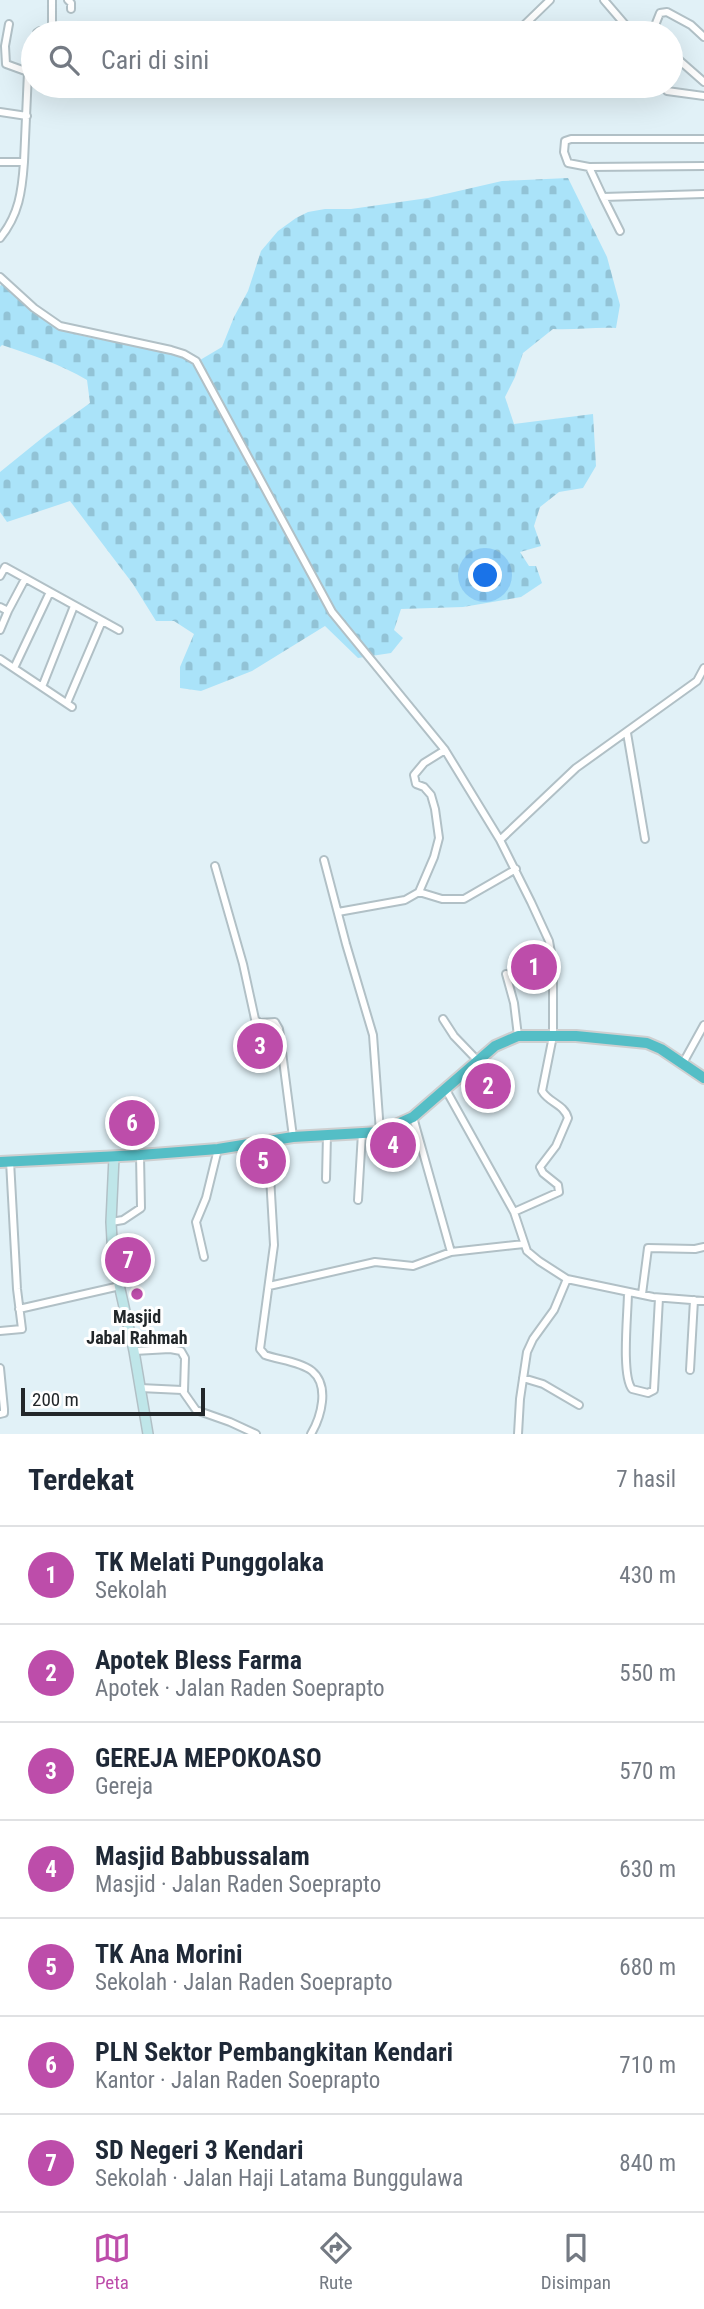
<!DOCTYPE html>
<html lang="id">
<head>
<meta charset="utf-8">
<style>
  :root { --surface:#fff; --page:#f6f6f7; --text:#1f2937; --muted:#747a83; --line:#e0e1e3; --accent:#bd4daa }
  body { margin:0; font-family:"Roboto Condensed",sans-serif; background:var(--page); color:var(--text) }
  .scale { position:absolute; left:21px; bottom:18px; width:184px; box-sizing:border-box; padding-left:7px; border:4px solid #22272a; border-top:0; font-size:19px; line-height:24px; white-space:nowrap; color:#22272a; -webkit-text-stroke:5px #fff; paint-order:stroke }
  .you { position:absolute; left:486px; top:576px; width:24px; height:24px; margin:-18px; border:5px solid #fff; border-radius:50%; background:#1a73e8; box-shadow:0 0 0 10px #1a73e833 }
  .badge { display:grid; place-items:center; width:46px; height:46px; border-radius:50%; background:var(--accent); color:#fff; font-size:23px; font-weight:700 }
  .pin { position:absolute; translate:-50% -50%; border:4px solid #fff; box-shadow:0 2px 7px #0006 }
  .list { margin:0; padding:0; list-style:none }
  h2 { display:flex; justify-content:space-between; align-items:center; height:91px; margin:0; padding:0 28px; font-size:30px }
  h2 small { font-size:23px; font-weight:400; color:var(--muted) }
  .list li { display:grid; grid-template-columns:46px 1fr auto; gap:21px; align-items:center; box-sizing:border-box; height:98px; padding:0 28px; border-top:2px solid var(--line) }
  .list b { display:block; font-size:26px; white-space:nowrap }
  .list p { margin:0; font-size:23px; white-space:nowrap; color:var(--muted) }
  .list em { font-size:23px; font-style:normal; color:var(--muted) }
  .icon { flex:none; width:38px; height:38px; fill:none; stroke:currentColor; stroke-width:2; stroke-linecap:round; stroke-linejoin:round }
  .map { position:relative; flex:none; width:704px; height:1434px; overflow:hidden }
  .search { position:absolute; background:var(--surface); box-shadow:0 7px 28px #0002; left:21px; right:21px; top:21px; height:77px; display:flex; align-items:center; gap:18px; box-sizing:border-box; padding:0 24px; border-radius:38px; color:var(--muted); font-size:26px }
  .sheet { height:777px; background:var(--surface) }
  nav { display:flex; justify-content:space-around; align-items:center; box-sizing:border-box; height:98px; border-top:2px solid var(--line); background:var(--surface); font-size:19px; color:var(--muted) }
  nav a { display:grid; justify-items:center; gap:4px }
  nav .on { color:var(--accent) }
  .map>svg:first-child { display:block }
  .cemetery { fill:url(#cemetery-stones) }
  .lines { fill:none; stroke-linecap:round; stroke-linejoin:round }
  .minor-casing { stroke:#b1c0c6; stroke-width:10 }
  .secondary-casing { stroke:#b1c0c6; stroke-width:12 }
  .trunk-casing { stroke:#cecfd0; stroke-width:14 }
  .minor { stroke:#fff; stroke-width:6 }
  .secondary { stroke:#bfe6e9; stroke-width:9 }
  .trunk { stroke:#54bec6; stroke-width:10 }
  .poi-dot { fill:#bd4daa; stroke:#fff; stroke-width:2.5 }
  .labels { text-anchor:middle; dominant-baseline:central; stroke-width:6; stroke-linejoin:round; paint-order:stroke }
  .poi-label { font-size:18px; font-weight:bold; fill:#22272a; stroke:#fff }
</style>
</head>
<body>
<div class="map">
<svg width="704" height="1434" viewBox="0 0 704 1434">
  <defs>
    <pattern id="cemetery-stones" width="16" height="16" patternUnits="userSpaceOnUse" patternTransform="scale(1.75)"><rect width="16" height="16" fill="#aae3f9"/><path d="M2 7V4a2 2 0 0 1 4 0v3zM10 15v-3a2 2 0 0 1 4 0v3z" fill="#92c3d6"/></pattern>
  </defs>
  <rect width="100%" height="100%" fill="#e1f1f7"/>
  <!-- cemetery -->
  <path class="cemetery" d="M568 178 607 257 620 305 616 328C595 327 575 330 553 329L523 353 515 377 505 397 514 424 593 414 596 466 583 488 559 492 540 507 534 526 541 546 520 552 529 566H536L542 583 521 597 463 607 401 609 394 630 403 638 391 653 358 658 325 626 252 671 201 691 180 688V667L194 634 174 621H156L133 584 70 501 7 522 0 512V472L47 434 90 403 87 380C60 364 32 355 2 345L0 347V286L2 284C20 300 40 321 63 330 105 346 155 341 195 363L222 347 234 317 248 291 261 251 278 231 296 218 308 212 325 209H351L428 198 502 181Z"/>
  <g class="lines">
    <!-- minor casing -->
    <g class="minor-casing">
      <path id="minor" d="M68 0 71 3V9
        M604 0 628 28 639 33
        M9 24 5 46 6 64 28 72
        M48 32 52 26V0
        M37 33 40 31 61 33
        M516 33 550 0
        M652 33 660 13 667 12 691 25 704 37
        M671 53 704 82
        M667 91 704 96
        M0 112 27 116
        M0 162H24C22 191 19 215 0 238
        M24 162 28 72 33 61
        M704 166 589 167 603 197 704 194
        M589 167 568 163 564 152 565 141 571 139H704
        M603 197 620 231
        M0 277 34 308 60 326 171 350 184 354 196 361 332 612 445 750 500 840 531 902 549 941 553 964V1036L542 1091C549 1103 564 1104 568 1118L556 1146 540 1167 543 1173 558 1185 559 1192 514 1212
        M0 576 5 567 119 630
        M0 607 8 611 0 630
        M8 611 25 579
        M0 659 72 707
        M14 668 50 592
        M42 687 74 606
        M67 703 102 621
        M627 733 645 839
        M500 840 576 768 697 681 704 668
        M324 860 346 944 373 1035 380 1132
        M215 866 243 964 255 1019 259 1023 275 1022 279 1029 293 1137
        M419 892 442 899H464L516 869
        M338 912 405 900 419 892 434 857 439 838 435 809 431 795 424 787 416 784 414 775 424 763 445 750
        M506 974 514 1003 518 1036
        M443 1019 454 1036 478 1061
        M475 1063 491 1071 507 1092
        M683 1063 704 1025
        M446 1090 514 1212 527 1251 539 1261 567 1279 653 1297 704 1301
        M413 1117 451 1252
        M268 1142 274 1245 260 1349 265 1355C279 1360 301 1362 312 1371 330 1386 321 1417 311 1434
        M326 1179 327 1134
        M358 1200 362 1133
        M111 1222 123 1220 141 1208 140 1155
        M204 1257 196 1222 206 1198 218 1149
        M269 1286 375 1262 413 1266 451 1252 524 1244
        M628 1292C628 1312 621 1375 632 1389L648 1393 654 1390 659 1298
        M642 1294 648 1248 695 1249 704 1247
        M19 1309 120 1286
        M0 1331 22 1329 17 1289 10 1161
        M134 1351 170 1349 181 1351 185 1358 184 1391
        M0 1368 4 1409V1413L0 1414
        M690 1370 694 1300
        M523 1378 543 1384 579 1405
        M140 1388 182 1390 196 1410 230 1422 256 1434
        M518 1434 520 1399 527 1352 533 1339 554 1310 567 1279"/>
    </g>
    <!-- secondary casing -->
    <g class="secondary-casing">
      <path id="secondary" d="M114 1157 111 1222 113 1258 134 1351 148 1434"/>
    </g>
    <!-- trunk casing -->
    <g class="trunk-casing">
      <path id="trunk" d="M0 1162 140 1155 218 1149 293 1137 380 1132 413 1117 495 1046 518 1036H576L647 1043 661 1049 704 1078"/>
    </g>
    <!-- minor -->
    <use href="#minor" class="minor"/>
    <!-- secondary -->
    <use href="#secondary" class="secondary"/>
    <!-- trunk -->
    <use href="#trunk" class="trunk"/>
  </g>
  <!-- markers -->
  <circle class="poi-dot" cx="137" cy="1294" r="7"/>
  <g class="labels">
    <!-- poi labels -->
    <g class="poi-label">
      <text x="137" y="1316">Masjid<tspan x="137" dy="21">Jabal Rahmah</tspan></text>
    </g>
  </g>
</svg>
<div class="scale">200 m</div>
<div class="you"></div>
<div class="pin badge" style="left:534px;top:967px">1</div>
<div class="pin badge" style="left:488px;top:1086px">2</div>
<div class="pin badge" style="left:260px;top:1046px">3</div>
<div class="pin badge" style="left:393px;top:1145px">4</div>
<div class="pin badge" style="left:263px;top:1161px">5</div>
<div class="pin badge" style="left:132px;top:1123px">6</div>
<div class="pin badge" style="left:128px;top:1260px">7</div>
<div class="search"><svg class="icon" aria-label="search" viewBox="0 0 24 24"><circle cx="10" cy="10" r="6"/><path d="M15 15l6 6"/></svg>Cari di sini</div>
</div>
<section class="sheet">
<h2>Terdekat<small>7 hasil</small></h2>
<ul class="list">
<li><span class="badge">1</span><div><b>TK Melati Punggolaka</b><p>Sekolah</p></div><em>430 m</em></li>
<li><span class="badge">2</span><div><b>Apotek Bless Farma</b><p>Apotek · Jalan Raden Soeprapto</p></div><em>550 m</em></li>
<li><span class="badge">3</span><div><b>GEREJA MEPOKOASO</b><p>Gereja</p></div><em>570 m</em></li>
<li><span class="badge">4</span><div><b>Masjid Babbussalam</b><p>Masjid · Jalan Raden Soeprapto</p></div><em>630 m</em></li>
<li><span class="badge">5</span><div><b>TK Ana Morini</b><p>Sekolah · Jalan Raden Soeprapto</p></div><em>680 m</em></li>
<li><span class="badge">6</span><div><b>PLN Sektor Pembangkitan Kendari</b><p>Kantor · Jalan Raden Soeprapto</p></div><em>710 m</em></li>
<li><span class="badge">7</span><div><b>SD Negeri 3 Kendari</b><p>Sekolah · Jalan Haji Latama Bunggulawa</p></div><em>840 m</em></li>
</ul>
</section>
<nav>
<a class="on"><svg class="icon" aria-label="map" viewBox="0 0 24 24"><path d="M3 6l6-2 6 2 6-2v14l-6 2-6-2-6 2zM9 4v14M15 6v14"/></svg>Peta</a>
<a><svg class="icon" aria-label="directions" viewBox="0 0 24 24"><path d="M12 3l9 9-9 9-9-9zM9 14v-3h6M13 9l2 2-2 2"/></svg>Rute</a>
<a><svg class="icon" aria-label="saved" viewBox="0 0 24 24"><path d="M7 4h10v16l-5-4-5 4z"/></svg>Disimpan</a>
</nav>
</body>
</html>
